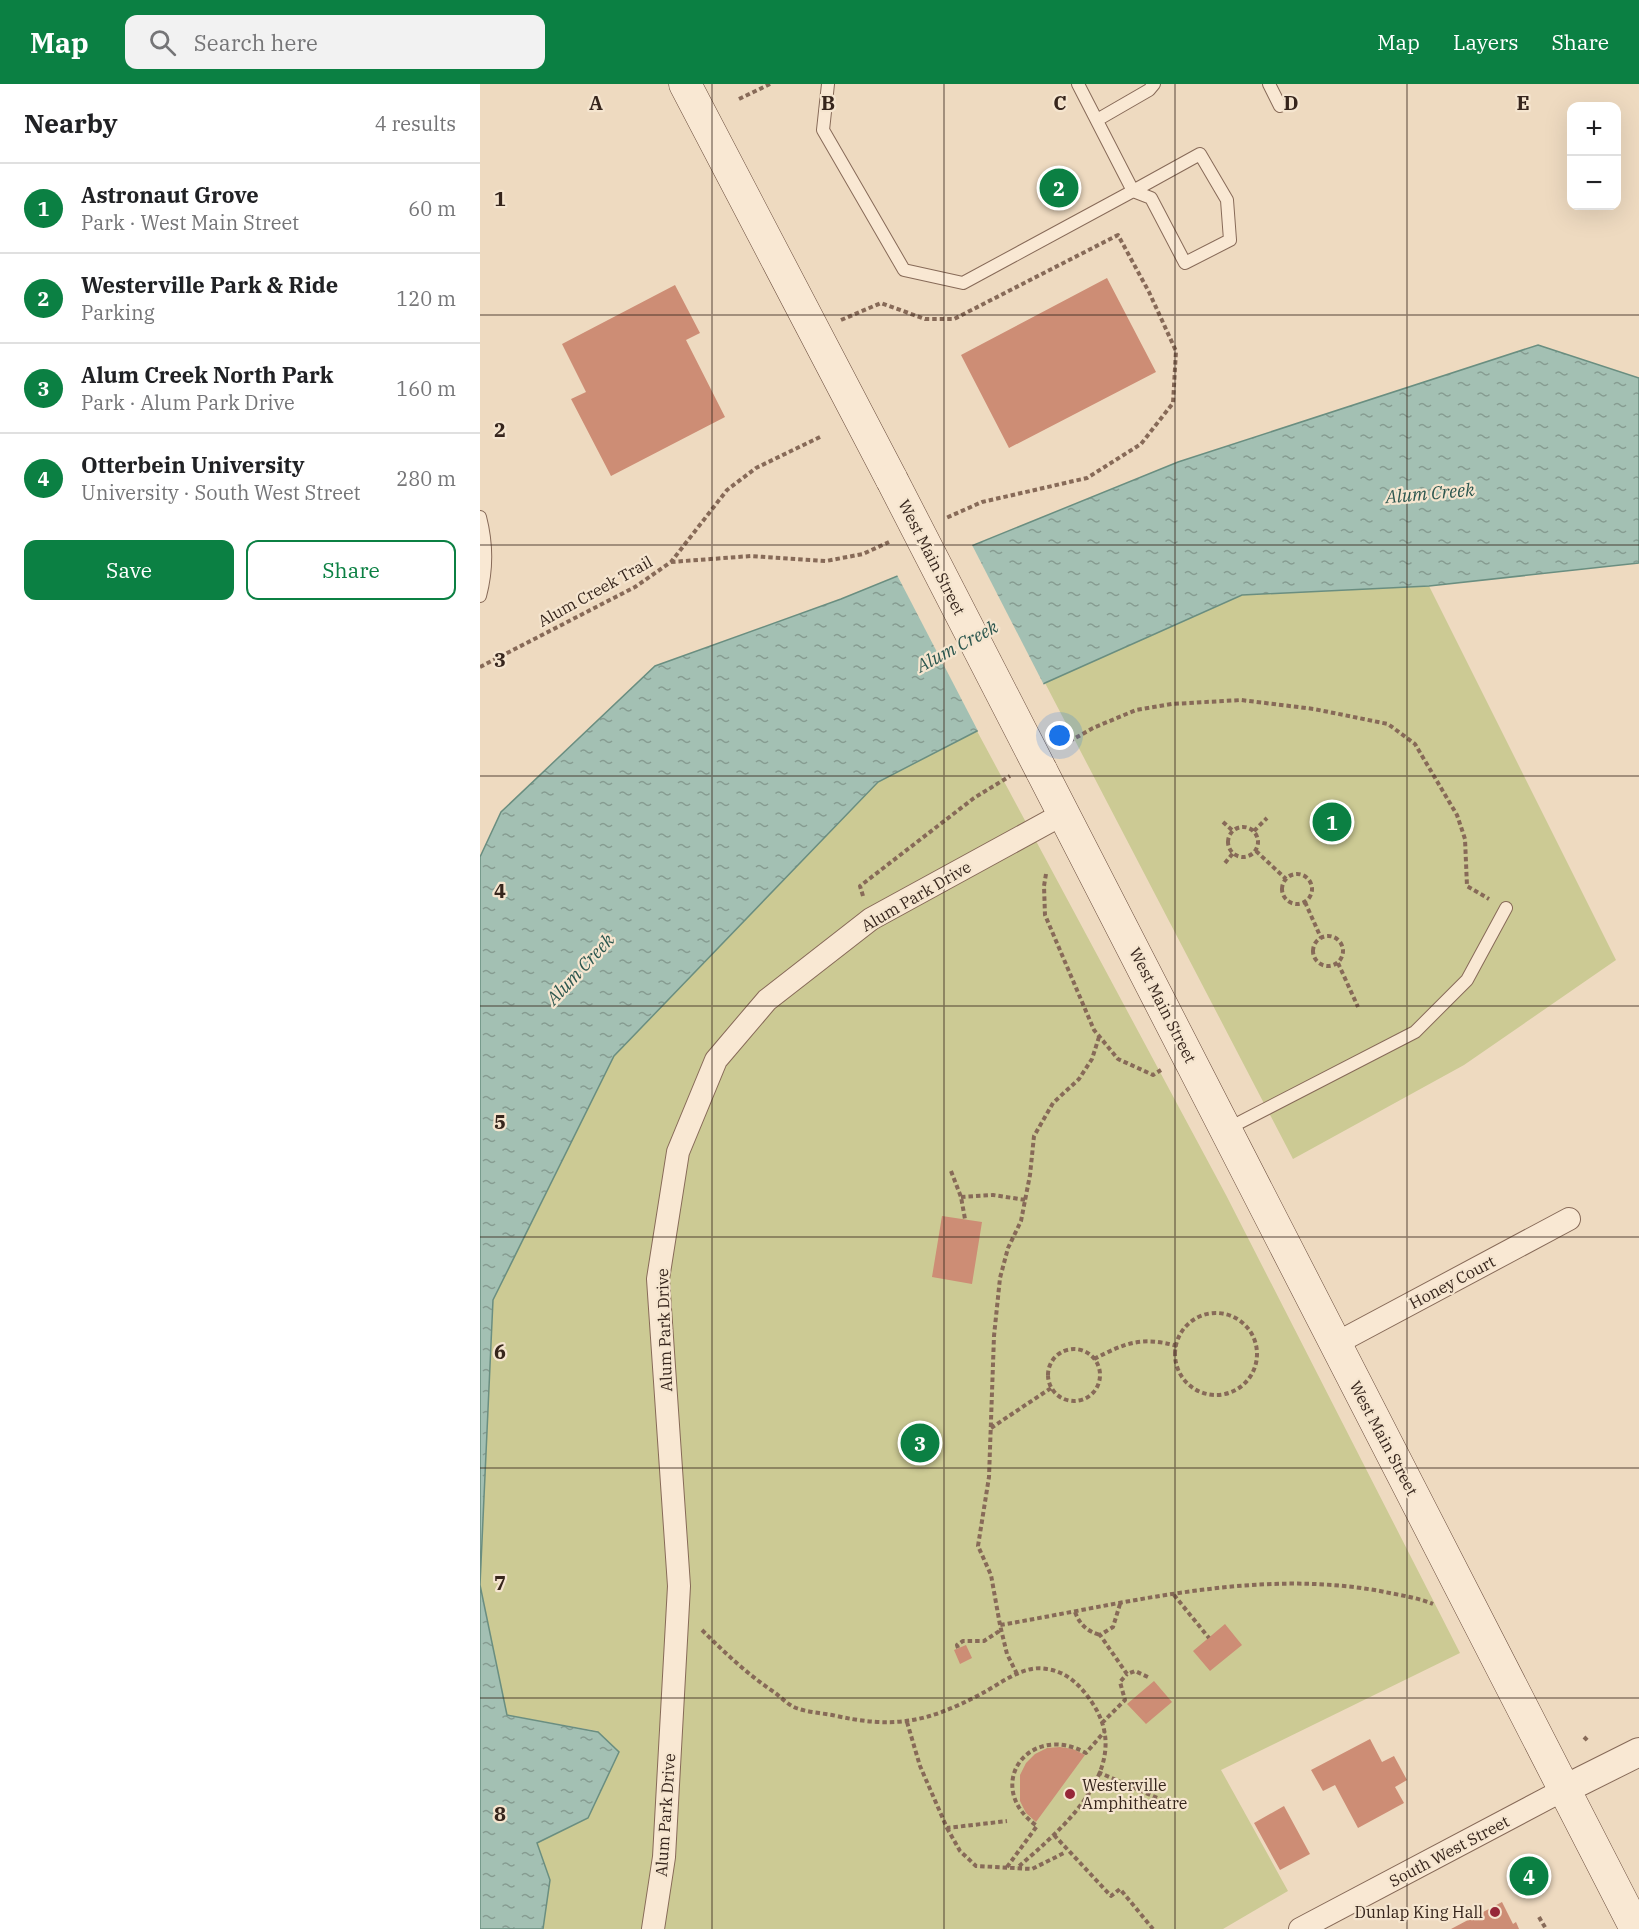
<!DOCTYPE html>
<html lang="en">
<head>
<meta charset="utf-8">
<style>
  :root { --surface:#fff; --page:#f2f2f2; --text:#202124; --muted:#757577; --line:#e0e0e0; --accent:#0b8043 }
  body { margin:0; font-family:"IBM Plex Serif",serif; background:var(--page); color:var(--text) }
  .controls { position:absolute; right:18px; top:18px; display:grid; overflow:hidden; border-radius:12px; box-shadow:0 6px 24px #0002 }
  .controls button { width:54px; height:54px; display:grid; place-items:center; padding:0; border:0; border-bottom:2px solid var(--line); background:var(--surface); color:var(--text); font:30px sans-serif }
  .you { position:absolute; left:580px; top:652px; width:21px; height:21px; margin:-15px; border:4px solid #fff; border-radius:50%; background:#1a73e8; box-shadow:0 0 0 9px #1a73e833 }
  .badge { display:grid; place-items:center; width:39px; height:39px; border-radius:50%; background:var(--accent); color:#fff; font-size:20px; font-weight:700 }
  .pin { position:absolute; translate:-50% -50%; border:3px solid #fff; box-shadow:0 2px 6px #0006 }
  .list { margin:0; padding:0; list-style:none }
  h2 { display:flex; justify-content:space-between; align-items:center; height:78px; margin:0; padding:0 24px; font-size:26px }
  h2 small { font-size:20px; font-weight:400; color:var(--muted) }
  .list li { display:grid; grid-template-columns:39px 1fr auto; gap:18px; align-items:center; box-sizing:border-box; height:90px; padding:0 24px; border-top:2px solid var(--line) }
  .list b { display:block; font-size:22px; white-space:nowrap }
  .list p { margin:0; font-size:20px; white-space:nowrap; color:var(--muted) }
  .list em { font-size:20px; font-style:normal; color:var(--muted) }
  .actions { display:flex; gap:12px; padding:18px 24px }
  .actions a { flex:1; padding:14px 0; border:2px solid var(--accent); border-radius:12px; text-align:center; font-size:21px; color:var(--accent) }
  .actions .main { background:var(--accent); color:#fff }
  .icon { flex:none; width:33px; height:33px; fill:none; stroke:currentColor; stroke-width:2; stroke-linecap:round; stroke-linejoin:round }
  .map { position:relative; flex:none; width:1159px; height:1845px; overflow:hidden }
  header { display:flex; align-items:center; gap:36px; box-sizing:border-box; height:84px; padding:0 30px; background:var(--accent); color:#fff }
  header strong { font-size:28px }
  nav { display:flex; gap:33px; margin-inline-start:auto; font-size:21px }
  .search { width:420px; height:54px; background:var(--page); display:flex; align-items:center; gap:15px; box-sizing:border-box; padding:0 21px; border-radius:12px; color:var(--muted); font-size:22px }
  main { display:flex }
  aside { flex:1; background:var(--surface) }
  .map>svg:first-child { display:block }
  .green { fill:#ccca94 }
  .water { fill:url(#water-ripples); stroke:#6a8e80; stroke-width:1.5 }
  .pier { fill:#eedac0 }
  .building { fill:#cd8d75 }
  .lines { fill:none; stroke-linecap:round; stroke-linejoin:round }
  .service-casing { stroke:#876a58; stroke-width:14 }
  .minor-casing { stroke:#876a58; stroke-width:24 }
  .tertiary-casing { stroke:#876a58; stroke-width:30 }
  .secondary-casing { stroke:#694b3b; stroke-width:33 }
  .path { stroke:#876a58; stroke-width:4; stroke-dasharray:4.5 3; stroke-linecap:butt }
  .service { stroke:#f9e8d3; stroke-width:12 }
  .minor { stroke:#f9e8d3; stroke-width:22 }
  .tertiary { stroke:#f9e8d3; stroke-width:28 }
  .secondary { stroke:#f9e8d3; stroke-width:32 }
  .secondary-bridge-casing { stroke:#694b3b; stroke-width:33; stroke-linecap:butt }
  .secondary-bridge { stroke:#f9e8d3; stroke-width:32 }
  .grid { fill:none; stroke:#36251c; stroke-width:1.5; stroke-opacity:0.55 }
  .poi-dot { fill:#962738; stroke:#f5e5cf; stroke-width:2 }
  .labels { text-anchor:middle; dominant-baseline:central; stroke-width:4.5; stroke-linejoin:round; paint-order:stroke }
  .street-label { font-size:16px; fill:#36251c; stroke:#f5e5cf }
  .poi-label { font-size:16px; fill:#36251c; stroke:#f5e5cf; text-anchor:start }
  .water-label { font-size:18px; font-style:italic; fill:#2b564e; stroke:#f5e5cf }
  .grid-label { font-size:20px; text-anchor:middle; font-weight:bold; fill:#36251c; stroke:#f5e5cf; stroke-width:4.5; stroke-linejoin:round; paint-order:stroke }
</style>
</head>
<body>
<header>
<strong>Map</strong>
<div class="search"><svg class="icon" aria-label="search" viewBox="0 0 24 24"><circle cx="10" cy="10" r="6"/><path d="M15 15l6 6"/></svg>Search here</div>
<nav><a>Map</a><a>Layers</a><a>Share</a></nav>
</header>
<main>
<aside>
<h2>Nearby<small>4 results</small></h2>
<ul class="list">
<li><span class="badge">1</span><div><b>Astronaut Grove</b><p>Park · West Main Street</p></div><em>60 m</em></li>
<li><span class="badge">2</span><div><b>Westerville Park &amp; Ride</b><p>Parking</p></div><em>120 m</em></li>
<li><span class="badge">3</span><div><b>Alum Creek North Park</b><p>Park · Alum Park Drive</p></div><em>160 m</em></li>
<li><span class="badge">4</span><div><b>Otterbein University</b><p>University · South West Street</p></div><em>280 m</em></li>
</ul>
<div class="actions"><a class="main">Save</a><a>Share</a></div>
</aside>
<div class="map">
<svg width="1159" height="1845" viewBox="0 0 1159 1845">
  <defs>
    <pattern id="water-ripples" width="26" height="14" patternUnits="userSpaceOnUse" patternTransform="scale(1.5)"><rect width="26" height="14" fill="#a3c0b3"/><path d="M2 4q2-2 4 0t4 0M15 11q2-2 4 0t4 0" fill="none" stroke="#869c91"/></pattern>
  </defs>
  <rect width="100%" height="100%" fill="#eedac0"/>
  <!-- green -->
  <path class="green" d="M949 502 1136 876 984 981 813 1075 565 599 762 511Z
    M497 647 746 1111 980 1569 741 1686 808 1807 743 1845H0V1821L57 1759 108 1734 118 1647 27 1631 0 1501 13 1216 134 972 398 698Z"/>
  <!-- water -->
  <path class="water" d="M1058 261 1159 294V479L949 502 762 511 565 599 497 647 398 698 134 972 13 1216 0 1501 27 1631 118 1648 139 1668 108 1734 57 1759 70 1796 63 1845H0V773L21 728 175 582 361 515 698 378Z"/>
  <!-- pier -->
  <path class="pier" d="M491 459 565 603 499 649 416 489Z"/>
  <!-- building -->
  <path class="building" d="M627 194 676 288 529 364 481 271Z
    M195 201 220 249 206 256 245 333 131 392 91 315 106 308 82 260Z
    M462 1132 502 1138 492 1200 452 1193Z
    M745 1540 762 1561 730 1587 713 1567Z
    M486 1561 492 1574 480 1580 474 1566Z
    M674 1597 692 1618 666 1640 647 1620Z
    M890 1655 902 1678 914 1672 927 1696 915 1703 924 1719 878 1744 855 1701 843 1707 831 1686Z
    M580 1663 593 1665 605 1671 556 1738 546 1729 540 1717V1691L546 1679 555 1670 567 1664Z
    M804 1722 830 1770 800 1786 774 1739Z
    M1022 1818 1033 1840 1036 1838 1039 1845H971Z"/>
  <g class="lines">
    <!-- service casing -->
    <g class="service-casing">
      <path id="service" d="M348 0 343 46 424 186 483 199 653 107 598 0
        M789 0 800 22
        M617 36 669 6 674 0
        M720 70 747 116 750 156 705 179 671 114 653 107Z
        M0 433C7 460 7 486 0 512
        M747 1045 935 948 987 896 1026 824"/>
    </g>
    <!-- minor casing -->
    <g class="minor-casing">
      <path id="minor" d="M855 1260 1089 1135
        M173 1845 184 1773 199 1502 178 1195 198 1068 236 976 287 916 391 835 583 730
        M820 1845 1085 1705"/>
    </g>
    <!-- tertiary casing -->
    <g class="tertiary-casing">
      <path id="tertiary" d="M1085 1705 1159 1668"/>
    </g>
    <!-- secondary casing -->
    <g class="secondary-casing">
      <path id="secondary" d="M205 0 412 396
        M561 686 1156 1845"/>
    </g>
    <!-- path -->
    <path class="path" d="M259 15 290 0
      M361 236 401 219 445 235H474L638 151 669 208 696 267 693 319 661 360 607 394 502 418 466 434
      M191 478 271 472 346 477 383 470 409 458
      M0 583 155 503 191 478 247 406 276 384 342 352
      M583 661 613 644 656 626 692 620 761 616 834 625 908 640 935 660 977 731 985 755 987 802 1009 815
      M743 738 753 747
      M748 758a15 15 0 1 1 30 0a15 15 0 1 1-30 0Z
      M774 747 787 734
      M776 767 806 795
      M745 779 753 769
      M802 805a15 15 0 1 1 30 0a15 15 0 1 1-30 0Z
      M566 790 564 802 565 831 614 946 638 975 673 991 681 986
      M383 812 380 802 494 714 530 692
      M825 818 841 854
      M833 867a15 15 0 1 1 30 0a15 15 0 1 1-30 0Z
      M858 879 878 923
      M471 1087 481 1113 485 1135
      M481 1113 513 1111 546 1116
      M695 1270a41 41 0 1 1 82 0a41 41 0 1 1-82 0Z
      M568 1291a26 26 0 1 1 52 0a26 26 0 1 1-52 0Z
      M614 1275C645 1259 662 1252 697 1262
      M511 1344 571 1304
      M694 1511 729 1554
      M640 1520 633 1543 620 1551 647 1590 655 1587 670 1594
      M595 1528C600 1541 607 1547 620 1551
      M520 1541 511 1491 498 1462 509 1393 514 1252 520 1194 528 1164 541 1137 550 1091 554 1052 573 1019 599 995 612 975 619 953
      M222 1546C245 1569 267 1590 294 1608 301 1613 308 1621 316 1624 327 1628 340 1629 352 1631 413 1645 446 1639 501 1610 520 1600 544 1580 567 1585 588 1588 602 1603 613 1620 655 1684 582 1745 537 1784
      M478 1564 477 1561 483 1557H504L521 1546
      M537 1590 527 1570 520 1541C645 1520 773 1484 900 1507 918 1511 936 1513 953 1520
      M427 1638 440 1682 467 1744 527 1737
      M622 1639 645 1616 640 1598 647 1590
      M1104 1653 1108 1657
      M618 1688 691 1720
      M467 1744 480 1767 496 1782 552 1785 584 1769
      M574 1751 631 1812 640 1805 673 1845
      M527 1783 557 1742C502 1703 548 1637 606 1669L625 1647
      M1059 1833 1066 1845"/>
    <!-- service -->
    <use href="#service" class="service"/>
    <!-- minor -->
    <use href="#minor" class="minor"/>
    <!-- tertiary -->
    <use href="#tertiary" class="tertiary"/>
    <!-- secondary -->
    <use href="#secondary" class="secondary"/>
    <!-- secondary-bridge casing -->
    <g class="secondary-bridge-casing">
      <path id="secondary-bridge" d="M412 396 561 686"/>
    </g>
    <!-- secondary-bridge -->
    <use href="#secondary-bridge" class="secondary-bridge"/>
  </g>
  <!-- grid -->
  <path class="grid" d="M232 0V1845M464 0V1845M695 0V1845M927 0V1845M0 231H1159M0 461H1159M0 692H1159M0 922H1159M0 1153H1159M0 1384H1159M0 1614H1159"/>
  <!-- markers -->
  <g class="poi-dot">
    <circle cx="590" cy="1710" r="6"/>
    <circle cx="1015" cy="1828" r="6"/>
  </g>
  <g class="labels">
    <!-- street labels -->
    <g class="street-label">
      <text transform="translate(452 473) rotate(63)">West Main Street</text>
      <text transform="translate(115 507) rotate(-29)">Alum Creek Trail</text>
      <text transform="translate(436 812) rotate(-30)">Alum Park Drive</text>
      <text transform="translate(683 921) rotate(63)">West Main Street</text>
      <text transform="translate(972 1198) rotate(-28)">Honey Court</text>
      <text transform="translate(184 1246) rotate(-92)">Alum Park Drive</text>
      <text transform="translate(904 1354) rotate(62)">West Main Street</text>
      <text transform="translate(185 1731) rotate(-86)">Alum Park Drive</text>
      <text transform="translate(969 1767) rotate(-28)">South West Street</text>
    </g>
    <!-- poi labels -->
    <g class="poi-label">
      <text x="602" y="1701">Westerville<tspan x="602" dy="18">Amphitheatre</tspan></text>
      <text x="1003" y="1828" text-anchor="end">Dunlap King Hall</text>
    </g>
    <!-- water labels -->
    <g class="water-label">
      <text transform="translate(950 409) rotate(-5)">Alum Creek</text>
      <text transform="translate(477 562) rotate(-28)">Alum Creek</text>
      <text transform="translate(100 885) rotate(-47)">Alum Creek</text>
    </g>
  </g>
  <g class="grid-label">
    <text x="116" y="26">A</text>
    <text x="348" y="26">B</text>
    <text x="580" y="26">C</text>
    <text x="811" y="26">D</text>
    <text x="1043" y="26">E</text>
    <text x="20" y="122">1</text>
    <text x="20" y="353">2</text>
    <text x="20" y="583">3</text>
    <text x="20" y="814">4</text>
    <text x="20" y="1045">5</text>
    <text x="20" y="1275">6</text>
    <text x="20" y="1506">7</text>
    <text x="20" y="1737">8</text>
  </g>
</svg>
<div class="controls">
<button>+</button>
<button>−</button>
</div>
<div class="you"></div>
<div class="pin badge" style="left:852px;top:738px">1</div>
<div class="pin badge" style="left:579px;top:104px">2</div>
<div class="pin badge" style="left:440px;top:1359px">3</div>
<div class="pin badge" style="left:1049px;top:1792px">4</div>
</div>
</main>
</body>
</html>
